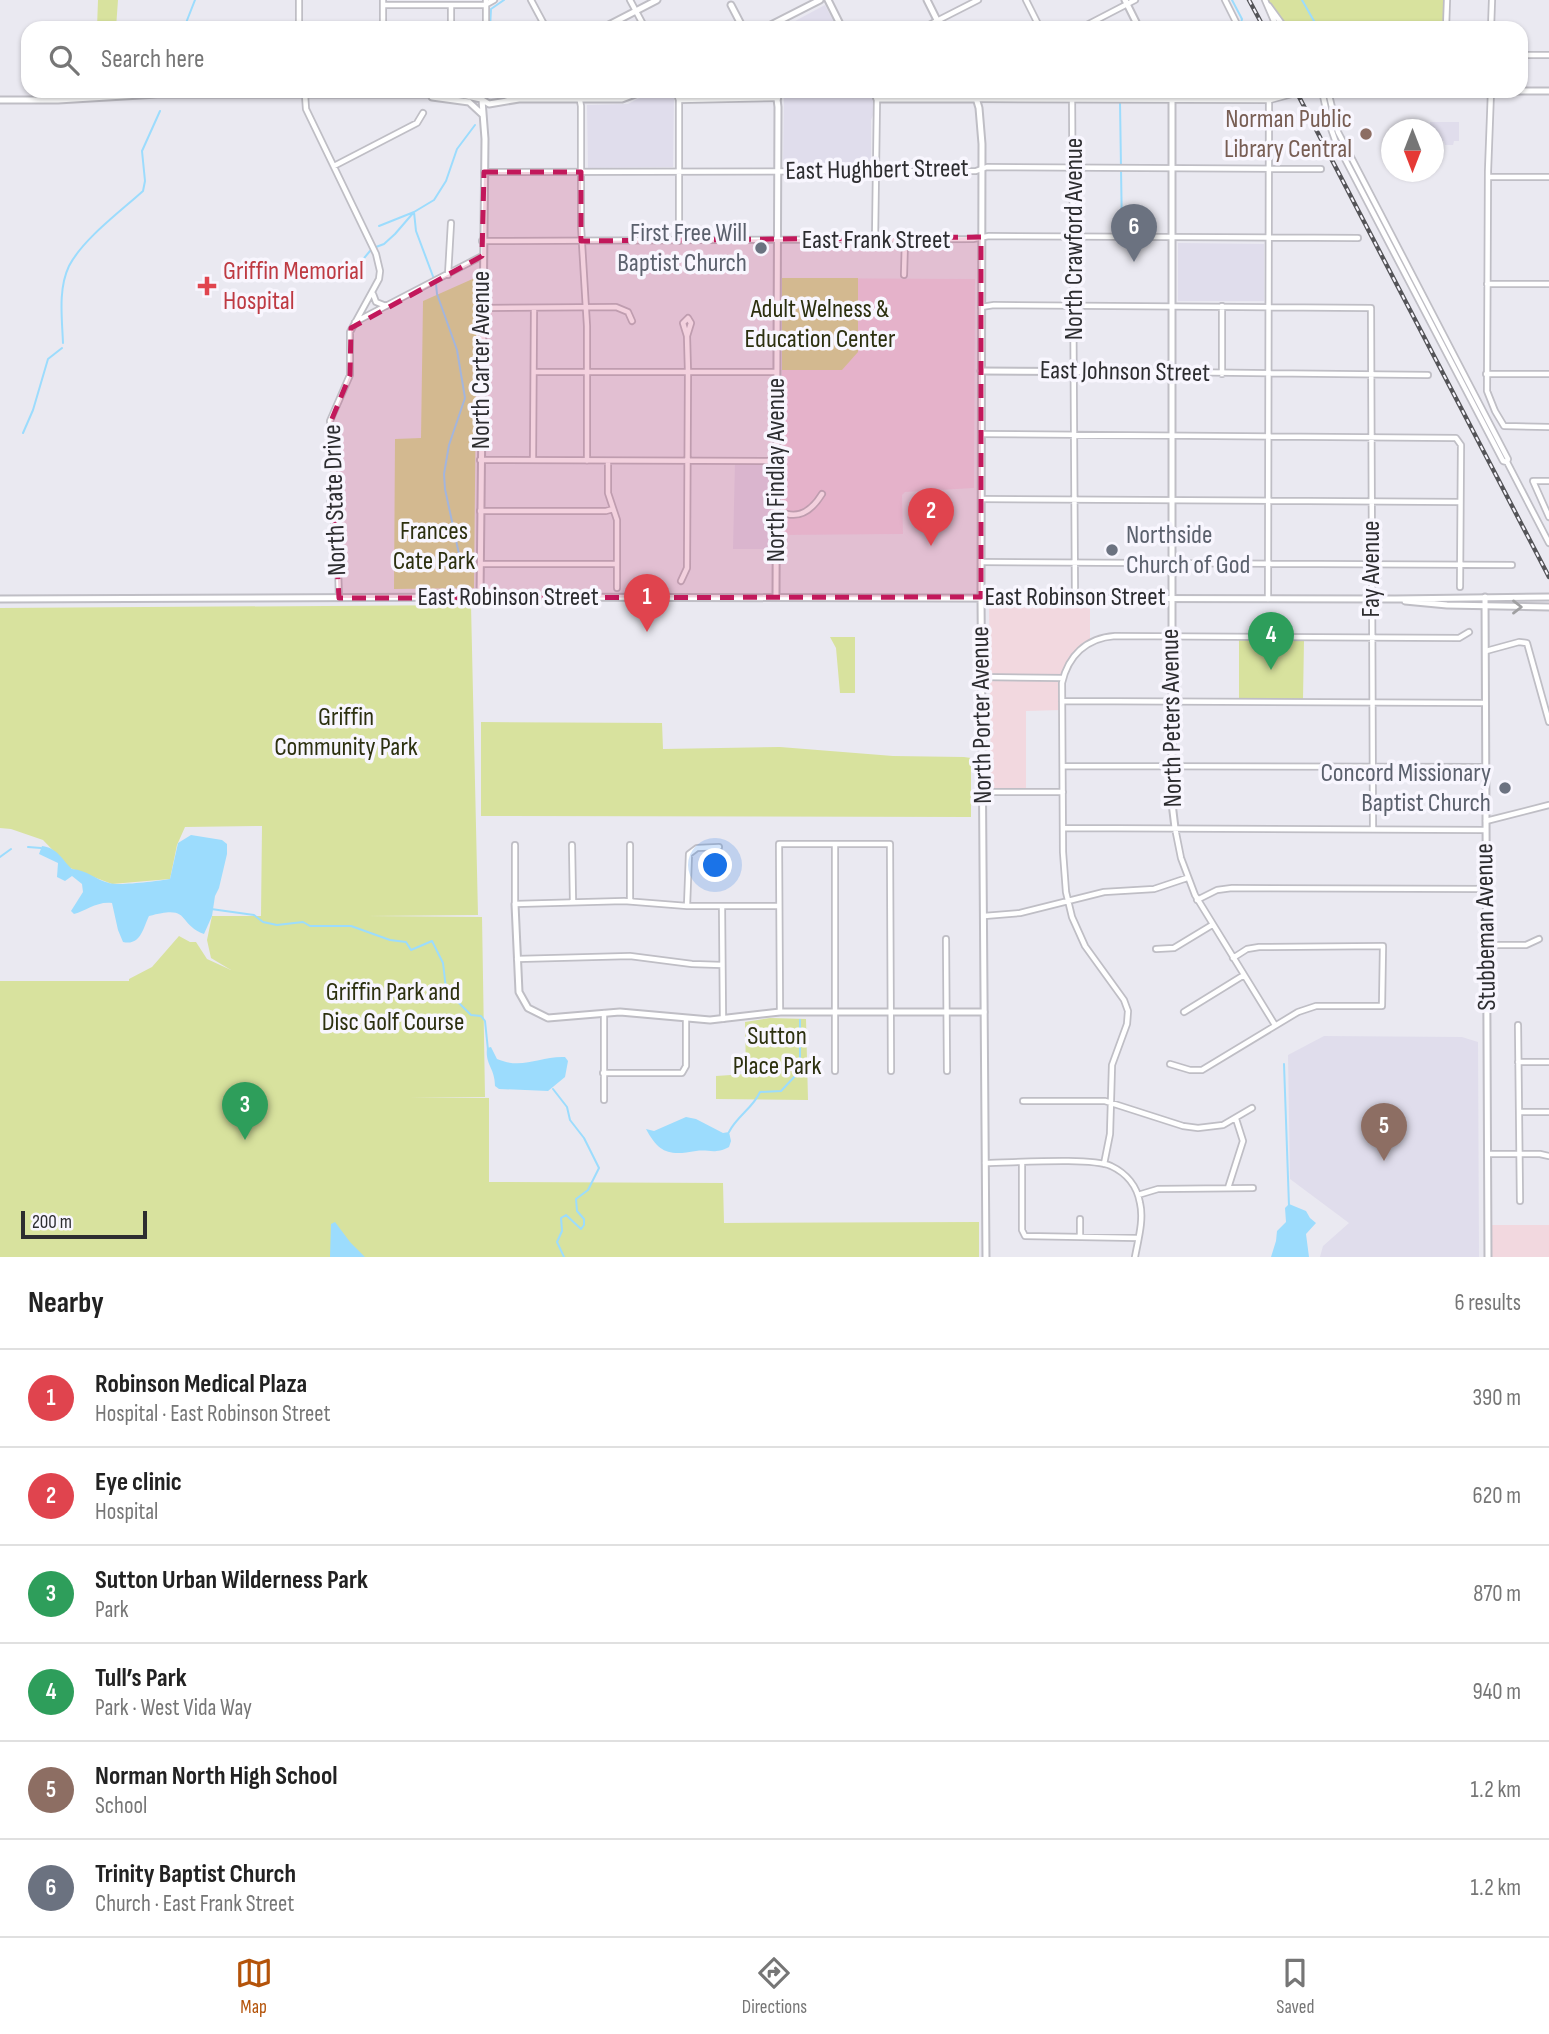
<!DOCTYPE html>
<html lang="en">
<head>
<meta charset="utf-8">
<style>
  :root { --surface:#fff; --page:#f2f2f2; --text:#222; --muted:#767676; --line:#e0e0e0; --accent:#b45309 }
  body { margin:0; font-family:"Sofia Sans Condensed",sans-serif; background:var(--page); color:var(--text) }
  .compass { position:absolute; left:1381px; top:119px; width:63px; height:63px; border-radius:50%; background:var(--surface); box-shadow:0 2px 5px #0004; rotate:180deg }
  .scale { position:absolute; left:21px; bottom:18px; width:126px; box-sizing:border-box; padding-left:7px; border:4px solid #2d2d30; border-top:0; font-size:19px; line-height:24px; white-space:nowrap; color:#2d2d30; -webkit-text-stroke:5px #f8f6fe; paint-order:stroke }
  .you { position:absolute; left:716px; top:866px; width:24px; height:24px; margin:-18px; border:5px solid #fff; border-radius:50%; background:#1a73e8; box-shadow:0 0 0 10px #1a73e833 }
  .badge { display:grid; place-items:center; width:46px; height:46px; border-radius:50%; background:var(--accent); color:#fff; font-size:23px; font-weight:700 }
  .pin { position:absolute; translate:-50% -58px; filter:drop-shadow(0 2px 4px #0008) }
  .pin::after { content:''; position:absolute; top:37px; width:24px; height:21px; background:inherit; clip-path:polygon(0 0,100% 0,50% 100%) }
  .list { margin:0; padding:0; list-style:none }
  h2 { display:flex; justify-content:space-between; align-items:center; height:91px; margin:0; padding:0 28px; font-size:30px }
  h2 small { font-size:23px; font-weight:400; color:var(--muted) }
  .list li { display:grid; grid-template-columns:46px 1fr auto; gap:21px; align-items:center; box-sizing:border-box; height:98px; padding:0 28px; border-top:2px solid var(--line) }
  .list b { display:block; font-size:26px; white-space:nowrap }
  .list p { margin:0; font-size:23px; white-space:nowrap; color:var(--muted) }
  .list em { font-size:23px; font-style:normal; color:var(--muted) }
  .icon { flex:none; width:38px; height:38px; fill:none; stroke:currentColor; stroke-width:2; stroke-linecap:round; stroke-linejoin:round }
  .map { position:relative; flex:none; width:1549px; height:1257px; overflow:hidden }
  .search { position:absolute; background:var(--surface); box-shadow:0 2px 5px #0004; left:21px; right:21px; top:21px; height:77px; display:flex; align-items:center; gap:18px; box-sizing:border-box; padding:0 24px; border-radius:21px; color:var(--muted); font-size:26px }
  .sheet { height:679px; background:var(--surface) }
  nav { display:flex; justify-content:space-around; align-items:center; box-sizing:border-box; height:98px; border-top:2px solid var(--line); background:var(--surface); font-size:19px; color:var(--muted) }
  nav a { display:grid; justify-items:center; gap:4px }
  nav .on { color:var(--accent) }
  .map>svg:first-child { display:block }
  .commercial { fill:#f2d8df }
  .built { fill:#e0ddec }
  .medical { fill:#eed9e7 }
  .green { fill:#d8e29e }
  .water { fill:#9cdcfd }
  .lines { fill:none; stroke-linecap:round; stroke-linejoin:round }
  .stream { stroke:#9cdcfd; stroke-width:2 }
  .minor-casing { stroke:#bfbec5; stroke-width:8 }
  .tertiary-casing { stroke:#bfbec5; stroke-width:9 }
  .secondary-casing { stroke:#bfbec5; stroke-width:9 }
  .minor { stroke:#fff; stroke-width:4.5 }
  .tertiary { stroke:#fff; stroke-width:5 }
  .secondary { stroke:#fff; stroke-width:5 }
  .rail-casing { stroke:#545458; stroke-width:4.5 }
  .rail { stroke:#f8f6fe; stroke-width:2; stroke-dasharray:5; stroke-linecap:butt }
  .oneway { stroke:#a0a0a2 }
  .marked { fill:#c2185b; fill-opacity:0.2; stroke:#c2185b; stroke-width:5; stroke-dasharray:14 9; stroke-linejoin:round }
  .education-dot { fill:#8d6e63; stroke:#f8f6fe; stroke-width:2.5 }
  .worship-dot { fill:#6b7280; stroke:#f8f6fe; stroke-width:2.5 }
  .health-dot { fill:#e0444e; stroke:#f8f6fe; stroke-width:2.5 }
  .labels { text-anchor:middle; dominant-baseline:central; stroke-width:7; stroke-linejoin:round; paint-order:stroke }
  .education-label { font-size:26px; fill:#785e54; stroke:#f8f6fe; text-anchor:end }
  .street-label { font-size:26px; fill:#2d2d30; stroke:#f8f6fe }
  .worship-label { font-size:26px; fill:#5b616d; stroke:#f8f6fe; text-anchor:end }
  .health-label { font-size:26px; fill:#be3a42; stroke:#f8f6fe; text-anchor:start }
  .park-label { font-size:26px; fill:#2c300f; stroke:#f8f6fe }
</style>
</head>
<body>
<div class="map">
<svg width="1549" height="1257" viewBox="0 0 1549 1257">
  <rect width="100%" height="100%" fill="#eae9f1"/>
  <!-- commercial -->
  <path class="commercial" d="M989 607 1090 608V641L1068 662 1062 673 1061 710 1026 711V791L991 789Z
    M1492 1225H1549V1257H1492Z"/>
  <!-- built -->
  <path class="built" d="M825 5 837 28H782Z
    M653 91H672L674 95 673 167 588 168 587 105 628 104Z
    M781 91H870L873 97V115L871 120V165L783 166 784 96Z
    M1430 122H1459V141H1454L1453 145H1445L1444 141H1434V130L1430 129Z
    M1178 243 1264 244V301H1178Z
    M735 461H776L774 549H733Z
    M1324 1036 1462 1037 1478 1042 1479 1257H1320L1323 1246 1349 1223 1290 1179 1288 1055Z"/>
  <!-- medical -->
  <path class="medical" d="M782 278 975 279 974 488 905 492 902 495 903 534 782 535Z"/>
  <!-- green -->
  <path class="green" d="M98 0H118L116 28H97Z
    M1268 0H1444V28H1286Z
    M477 277 474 588 394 589 395 439 421 438 423 301Z
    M782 278H858V352L842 370H782Z
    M471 605 478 915 368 916 482 917 485 1097H410L489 1098V1182L723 1183 724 1223 979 1222V1257H0V981H129V979L152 967 179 936 190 942H196L207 959 231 970 211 958 207 940 212 916H261L262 826 185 827 177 845 170 879 112 884 70 868 43 840 11 829 0 828V608Z
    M830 637H855V693H840L836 648Z
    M1239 640H1304L1303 699H1239Z
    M481 722 662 723 663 749 780 747 893 756 964 757 971 758V817L481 816Z
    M770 1018 806 1019 808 1100 716 1099V1076L746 1074 745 1022Z"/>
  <!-- water -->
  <path class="water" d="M191 835 222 840 227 844V854L219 888 215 896 212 916 204 934C176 923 192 904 149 916 143 928 141 946 123 942L118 930 112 903C97 901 86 911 74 914L71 911 83 892 82 884 72 876 65 881 57 877 58 863 39 854 42 846C58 848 62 860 72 869 87 870 96 880 109 883 119 886 158 881 170 879L178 843Z
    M491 1047 497 1059C523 1070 539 1056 565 1057L568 1061 565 1077 548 1091 499 1089 495 1086C495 1068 485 1065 487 1048Z
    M686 1117 696 1119 723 1133 729 1132 731 1141 729 1147C713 1155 710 1149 696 1151 669 1156 659 1153 646 1129L654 1131Z
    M1289 1204 1306 1211 1310 1218 1316 1223 1306 1234 1309 1257H1271L1276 1241 1277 1231 1286 1222 1285 1208Z
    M335 1222 350 1242 365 1257H330L331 1224Z"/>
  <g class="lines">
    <!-- stream -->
    <path class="stream" d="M1232 0 1242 19 1241 23
      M1302 0 1318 28
      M184 28 195 0
      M490 28 491 9 504 0
      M1230 28 1234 26
      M1122 96 1128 91
      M1120 102 1122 234
      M379 226 414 212 416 231 434 279
      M376 247 384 244 395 234 414 212 434 200 446 181 457 149 475 125
      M349 276 370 251
      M436 284 437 294 457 350 465 398 449 445 444 474 445 489 459 554
      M63 343C62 318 58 289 69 266 83 239 121 211 143 191L145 181 142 151 160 111
      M23 433 33 410 48 359 62 348
      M28 847 41 848
      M0 857 11 849
      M211 909 254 915 263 922 277 925 303 922 310 926H351L390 940 406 942 411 950 432 941 443 963 447 997 456 1000 471 1015 481 1016 485 1021 488 1050
      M1284 1064 1289 1206
      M553 1089 567 1107 570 1120 584 1138 599 1168 588 1190 576 1199 577 1211 584 1219V1225L581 1229 566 1215 561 1218 562 1231 557 1242 564 1257
      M729 1132C737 1116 753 1108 760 1092L781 1091 797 1074 800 1067V1020"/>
    <!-- minor casing -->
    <g class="minor-casing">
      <path id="minor" d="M383 0V28
        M486 0V28
        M531 0 546 28
        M630 0 645 28
        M1026 0 1040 28
        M1225 0 1239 28
        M1265 0 1277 28
        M383 5H485L494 0
        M1269 6 1285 28
        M299 28V0
        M451 28V6
        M923 28 978 0
        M1081 28 1135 0
        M1446 28 1447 0
        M1491 28 1492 0
        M1521 55H1549
        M578 91 581 106V227L587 326V461
        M676 91 679 100V241
        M1072 91 1075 597
        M1322 91 1329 123 1335 140 1503 461 1507 462
        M1328 91 1338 132 1508 459 1507 462 1549 543
        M1491 91 1488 171 1487 391 1495 411 1504 426 1549 427
        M305 95 306 109 376 254 380 271 379 279 350 332V375L330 421 335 462 330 504 337 538 339 598
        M977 99 1270 100 1303 91
        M1106 99 1113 91
        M679 100 778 98
        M334 166 417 123 423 113
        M484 172 976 171 987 167 1321 169
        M1488 177H1549
        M875 240 877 99
        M482 241 973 239 989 236 1358 238
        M448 275 451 223
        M904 275 905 240
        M1487 284H1549
        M373 294 376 302 386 306
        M1222 306V374
        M981 307 994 305 1371 308 1373 829
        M483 308 616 307 628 312 632 321
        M355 322 482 256
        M534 372H776
        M1172 372 1428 375
        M1486 374H1549
        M981 434 1456 438 1461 445 1460 587
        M480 460 776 461
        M533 460 534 308
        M608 461V493L617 520V588
        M1549 481H1533L1549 517
        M981 499 1460 502
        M480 511H606L613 509
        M787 514C803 518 814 507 822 494
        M981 562 1512 565
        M480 564H617
        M681 581 687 568 688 372 687 336 683 323 688 318 691 323 687 336
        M1268 599 1269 91
        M1486 651 1519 642 1527 643 1549 722
        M981 677 1062 678
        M1062 701 1485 703
        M1063 766 1485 767
        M983 792H1063
        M1486 821 1549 805
        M1063 828 1485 830
        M1175 828 1181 858 1195 895 1275 1025
        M835 844V1071
        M515 845V904L624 901 687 906H779
        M572 845 573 902
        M630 845V901
        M1197 900 1217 890 1232 888 1486 889
        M687 906 689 854 697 848 719 847
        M722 906 723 1019
        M984 916 1020 913 1104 892 1154 889 1187 878
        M946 939 947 1071
        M1487 945H1526L1539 939
        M1156 949 1174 948 1212 925
        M517 959 630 956 692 964 722 965
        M780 1012 779 844H890L891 1071
        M1184 1012 1244 975
        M604 1013V1100
        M1518 1025 1520 1201
        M1518 1062H1549
        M1170 1064 1190 1070H1202L1298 1012 1316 1006H1382L1383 946 1259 947 1247 949 1233 958
        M603 1073H682L686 1066V1020
        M1023 1101H1105L1183 1126 1198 1128 1223 1125 1252 1108
        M1519 1112H1549
        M1488 1154H1540L1549 1156
        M985 1163C1013 1163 1089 1157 1111 1166 1126 1173 1137 1186 1140 1203 1144 1220 1138 1240 1135 1257
        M1022 1163V1230L1025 1236 1138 1238
        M1104 1164 1110 1134 1112 1065 1127 1024 1128 1011 1124 1000 1085 946 1072 917 1066 892 1063 852 1062 683C1068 656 1086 638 1115 636L1459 638 1469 632
        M1228 1188 1243 1141 1236 1119
        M1138 1195 1158 1189 1253 1188
        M1080 1237V1219"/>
    </g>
    <!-- tertiary casing -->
    <g class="tertiary-casing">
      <path id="tertiary" d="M828 0 842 28
        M1125 0 1139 28
        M731 5 743 28
        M603 28 657 0
        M765 28 820 0
        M480 91 481 99 489 104 519 99H622L643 91
        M874 91 877 99H977
        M1172 91V803L1175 828
        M1510 91H1549
        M500 94 514 98
        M432 97 469 102 483 115
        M0 100H58L157 94H457L481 99
        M981 371 1172 372
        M480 597 485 139 482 100
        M776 597 778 107 776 91
        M1485 597 1488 1257
        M515 904 519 992 528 1008 548 1018 620 1012 710 1020 780 1012H984"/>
    </g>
    <!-- secondary casing -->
    <g class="secondary-casing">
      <path id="secondary" d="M927 0 941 28
        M974 91 979 108 982 144 981 597 986 1257
        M0 599 475 597 1395 599 1549 597
        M1405 601 1447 605 1549 607"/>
    </g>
    <!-- minor -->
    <use href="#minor" class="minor"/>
    <!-- tertiary -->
    <use href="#tertiary" class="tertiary"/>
    <!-- secondary -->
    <use href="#secondary" class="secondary"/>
    <!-- rail casing -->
    <g class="rail-casing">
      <path id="rail" d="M1249 0 1264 28
        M1296 91 1549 577"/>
    </g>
    <!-- rail -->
    <use href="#rail" class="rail"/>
  </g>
  <!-- one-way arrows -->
  <defs><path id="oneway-chevron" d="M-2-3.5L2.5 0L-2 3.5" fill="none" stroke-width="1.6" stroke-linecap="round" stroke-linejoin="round" transform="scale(1.75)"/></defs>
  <use class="oneway" href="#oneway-chevron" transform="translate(1517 607)"/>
  <!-- marked area -->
  <path class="marked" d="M484 172H581V241L981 237V597L339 598 329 426 350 375 351 328 482 256Z"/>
  <!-- markers -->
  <circle class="education-dot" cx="1366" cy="134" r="7"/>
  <g class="worship-dot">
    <circle cx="761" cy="248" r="7"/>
    <circle cx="1112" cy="550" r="7"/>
    <circle cx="1505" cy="788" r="7"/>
  </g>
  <path class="health-dot" d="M203.5 275.5h7v7h7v7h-7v7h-7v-7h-7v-7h7z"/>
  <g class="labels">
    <!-- education labels -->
    <g class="education-label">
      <text x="1352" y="119">Norman Public<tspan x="1352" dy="30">Library Central</tspan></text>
    </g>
    <!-- street labels -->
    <g class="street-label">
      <text transform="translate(877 170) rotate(-1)">East Hughbert Street</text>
      <text transform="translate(1074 239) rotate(-90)">North Crawford Avenue</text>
      <text x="876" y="240">East Frank Street</text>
      <text transform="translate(481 360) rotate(-90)">North Carter Avenue</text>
      <text transform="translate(1125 372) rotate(1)">East Johnson Street</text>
      <text transform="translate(776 470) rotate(-90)">North Findlay Avenue</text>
      <text transform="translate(335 500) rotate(-92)">North State Drive</text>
      <text transform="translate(1371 569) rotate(-90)">Fay Avenue</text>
      <text x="508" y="597">East Robinson Street</text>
      <text x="1075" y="597">East Robinson Street</text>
      <text transform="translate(982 715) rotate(-91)">North Porter Avenue</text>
      <text transform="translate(1172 718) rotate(-91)">North Peters Avenue</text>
      <text transform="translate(1486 927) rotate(-91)">Stubbeman Avenue</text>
    </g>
    <!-- worship labels -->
    <g class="worship-label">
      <text x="747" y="233">First Free Will<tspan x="747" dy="30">Baptist Church</tspan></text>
      <text x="1126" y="535" text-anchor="start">Northside<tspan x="1126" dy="30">Church of God</tspan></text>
      <text x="1491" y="773">Concord Missionary<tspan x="1491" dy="30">Baptist Church</tspan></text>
    </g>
    <!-- health labels -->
    <g class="health-label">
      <text x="223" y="271">Griffin Memorial<tspan x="223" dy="30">Hospital</tspan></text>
    </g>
    <!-- park labels -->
    <g class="park-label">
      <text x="820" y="309">Adult Welness &amp;<tspan x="820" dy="30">Education Center</tspan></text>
      <text x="434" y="531">Frances<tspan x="434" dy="30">Cate Park</tspan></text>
      <text x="346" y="717">Griffin<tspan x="346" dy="30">Community Park</tspan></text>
      <text x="393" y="992">Griffin Park and<tspan x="393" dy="30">Disc Golf Course</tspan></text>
      <text x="777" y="1036">Sutton<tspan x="777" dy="30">Place Park</tspan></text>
    </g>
  </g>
</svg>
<svg class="compass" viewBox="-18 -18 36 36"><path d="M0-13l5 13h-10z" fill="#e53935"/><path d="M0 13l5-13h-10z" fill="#767676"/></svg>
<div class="scale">200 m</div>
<div class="you"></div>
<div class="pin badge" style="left:647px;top:632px;background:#e0444e">1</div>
<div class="pin badge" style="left:931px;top:546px;background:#e0444e">2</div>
<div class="pin badge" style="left:245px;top:1140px;background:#2e9e5b">3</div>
<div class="pin badge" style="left:1271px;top:670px;background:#2e9e5b">4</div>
<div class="pin badge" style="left:1384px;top:1161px;background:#8d6e63">5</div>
<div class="pin badge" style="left:1134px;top:262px;background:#6b7280">6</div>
<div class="search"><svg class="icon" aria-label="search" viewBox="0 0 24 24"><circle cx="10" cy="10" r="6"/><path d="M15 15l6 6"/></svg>Search here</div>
</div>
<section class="sheet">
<h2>Nearby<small>6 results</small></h2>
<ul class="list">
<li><span class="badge" style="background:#e0444e">1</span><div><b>Robinson Medical Plaza</b><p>Hospital · East Robinson Street</p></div><em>390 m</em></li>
<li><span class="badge" style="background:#e0444e">2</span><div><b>Eye clinic</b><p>Hospital</p></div><em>620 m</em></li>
<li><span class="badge" style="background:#2e9e5b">3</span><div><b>Sutton Urban Wilderness Park</b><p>Park</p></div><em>870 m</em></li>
<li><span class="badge" style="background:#2e9e5b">4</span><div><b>Tull’s Park</b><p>Park · West Vida Way</p></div><em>940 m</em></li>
<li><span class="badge" style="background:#8d6e63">5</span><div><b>Norman North High School</b><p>School</p></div><em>1.2 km</em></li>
<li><span class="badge" style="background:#6b7280">6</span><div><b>Trinity Baptist Church</b><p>Church · East Frank Street</p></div><em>1.2 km</em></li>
</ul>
</section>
<nav>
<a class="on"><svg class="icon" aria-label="map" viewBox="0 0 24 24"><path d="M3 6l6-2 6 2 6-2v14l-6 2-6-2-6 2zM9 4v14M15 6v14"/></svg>Map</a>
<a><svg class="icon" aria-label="directions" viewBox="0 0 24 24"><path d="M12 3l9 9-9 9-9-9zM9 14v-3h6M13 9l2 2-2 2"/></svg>Directions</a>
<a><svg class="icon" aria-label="saved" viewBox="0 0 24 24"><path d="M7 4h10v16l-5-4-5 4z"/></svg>Saved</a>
</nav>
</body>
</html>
